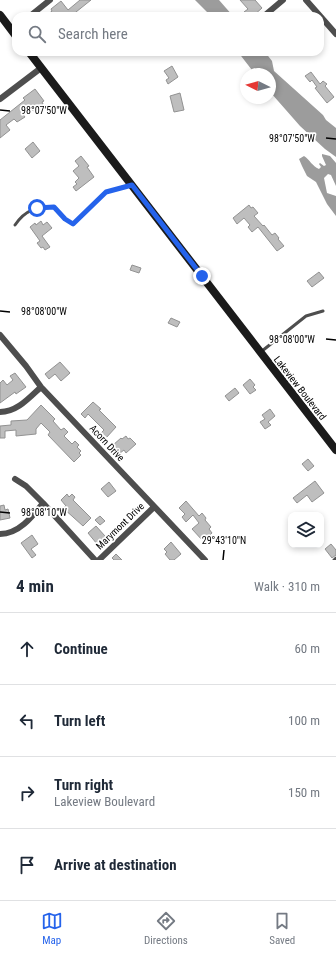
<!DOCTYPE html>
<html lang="en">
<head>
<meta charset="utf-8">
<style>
  :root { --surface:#fff; --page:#f2f2f3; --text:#1f2937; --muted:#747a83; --line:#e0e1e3; --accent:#2563eb }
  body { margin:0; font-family:"Roboto Condensed",sans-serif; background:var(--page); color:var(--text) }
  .controls { position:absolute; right:12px; bottom:12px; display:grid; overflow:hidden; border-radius:8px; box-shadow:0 2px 6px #0003 }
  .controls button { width:36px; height:36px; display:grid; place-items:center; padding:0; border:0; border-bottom:1px solid var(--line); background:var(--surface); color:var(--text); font:20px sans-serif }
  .compass { position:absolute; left:240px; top:68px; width:36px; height:36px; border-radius:50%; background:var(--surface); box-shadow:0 2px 6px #0003; rotate:275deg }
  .stop { position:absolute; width:12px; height:12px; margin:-9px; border:3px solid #2563eb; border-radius:50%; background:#fff }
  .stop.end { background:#2563eb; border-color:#fff; box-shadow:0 1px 4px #0008 }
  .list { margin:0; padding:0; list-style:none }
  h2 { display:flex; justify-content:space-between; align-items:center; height:52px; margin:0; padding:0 16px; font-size:17px }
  h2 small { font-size:13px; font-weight:400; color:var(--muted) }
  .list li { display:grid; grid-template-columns:26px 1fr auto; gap:12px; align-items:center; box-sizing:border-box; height:72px; padding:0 16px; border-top:1px solid var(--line) }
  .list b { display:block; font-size:15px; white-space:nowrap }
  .list p { margin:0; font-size:13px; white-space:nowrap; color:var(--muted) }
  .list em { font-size:13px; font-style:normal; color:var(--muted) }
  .icon { flex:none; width:22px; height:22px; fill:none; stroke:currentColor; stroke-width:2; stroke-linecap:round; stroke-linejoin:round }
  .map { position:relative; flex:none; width:336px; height:560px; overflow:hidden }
  .search { position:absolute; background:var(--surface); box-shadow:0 2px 6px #0003; left:12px; right:12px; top:12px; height:44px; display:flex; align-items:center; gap:10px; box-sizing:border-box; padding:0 14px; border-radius:12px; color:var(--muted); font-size:15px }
  .sheet { height:340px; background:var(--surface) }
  nav { display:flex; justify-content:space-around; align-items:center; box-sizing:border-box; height:56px; border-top:1px solid var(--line); background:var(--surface); font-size:11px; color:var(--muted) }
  nav a { display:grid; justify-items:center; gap:2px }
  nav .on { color:var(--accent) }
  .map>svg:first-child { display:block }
  .water { fill:#9c9c9c }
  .building { fill:#bebebe; stroke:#929292 }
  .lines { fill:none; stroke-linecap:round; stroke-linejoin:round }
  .lane { stroke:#4e4e4e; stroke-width:3 }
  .street { stroke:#4e4e4e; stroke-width:6 }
  .secondary { stroke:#1b1b1b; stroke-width:8 }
  .route { stroke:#2563eb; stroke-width:5 }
  .ticks { fill:none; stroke:#000; stroke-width:1.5 }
  .labels { text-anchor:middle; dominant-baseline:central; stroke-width:3.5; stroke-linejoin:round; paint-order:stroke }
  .street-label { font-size:10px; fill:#000; stroke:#fff }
  .ticks-label { font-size:10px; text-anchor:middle; fill:#000; stroke:#fff; stroke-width:3.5; stroke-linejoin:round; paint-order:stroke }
</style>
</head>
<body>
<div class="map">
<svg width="336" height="560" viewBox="0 0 336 560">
  <rect width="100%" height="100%" fill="#fff"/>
  <!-- water -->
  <path class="water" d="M195 0H219L233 16H211Z
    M238 52H265L272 61 274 71 323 115 326 120 336 128V157L325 149 300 126 271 93 270 92V74H255Z
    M322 154 330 156 336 163V186L331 175 328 174 324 178 327 193 336 196V216L327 204 316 182 307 176 302 166 299 159 304 156C310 160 312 166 319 169L321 167 319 164 320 163 324 166 326 165 322 156Z"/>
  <!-- building -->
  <path class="building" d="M80 0H91L71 16H46L52 11 51 9 61 1 68 10Z
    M240 0H255L262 8 253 16H246L244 12 248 9Z
    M172 66 178 77 168 84 166 80 169 78 164 71Z
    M311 72 320 84 323 81 327 84 325 86 334 97 327 103 315 88 317 87 312 80 310 82 305 76Z
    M35 89 44 101 42 102 43 104 33 111 29 106 21 112 25 117 17 122 14 119 6 125 10 130 0 138V120L25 100 23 98Z
    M180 93 184 110 174 112 170 96Z
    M33 142 40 151 32 158 25 149Z
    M81 156 89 166 87 167 94 177 76 191 73 187 77 184 75 182 79 178 73 171 79 166 75 161Z
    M249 205 251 208 253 207 258 213 254 216 263 226 264 225 272 235 275 233 279 238 278 239 284 246 277 251 258 227 252 232 248 227 250 225 244 218 237 224 233 218Z
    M41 221 43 225 47 222 52 228 42 236 50 247 45 250 43 247 41 248 37 243 40 241 30 227 35 223 36 225Z
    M132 265 141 268 139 273 130 270Z
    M319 272 324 278 312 287 307 281Z
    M171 318 180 322 177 327 168 323Z
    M60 362 70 373 61 381 55 374 49 379 45 374Z
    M15 373 26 387 16 394 15 392 0 403V383L3 380 7 385 13 380 10 376Z
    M250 379 255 385 253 387 256 390 250 394 243 385Z
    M235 388 239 393 229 401 225 396Z
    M93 402 101 409 99 410 116 427 106 438 101 433 104 430 88 414 85 418 81 414Z
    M41 405 55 419 53 421 61 430 64 428 68 432 64 436 72 444 75 441 79 445 77 447 81 451 79 453 81 455 74 462 48 435 50 432 41 423 36 429V434L16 436V430L5 431V438H0V426L11 425V421L27 420Z
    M270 409 275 416 268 422 271 425 265 429 260 422 265 419 262 415Z
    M126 436 128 439 130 438 136 444 126 453 124 450 120 453 113 445 121 438 122 439Z
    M308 459 314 466 308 471 302 464Z
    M315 481 324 493 312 502 307 495 297 503 293 498Z
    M109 482 116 491 108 497 101 489Z
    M67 494 69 497 72 494 75 497 73 500 91 518 83 526 63 508 66 506 61 500Z
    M186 501 199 516 202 513 206 518 205 520 211 527 209 529 212 533 203 541 192 529 199 523 193 515 186 522 182 517 185 514 179 508Z
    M4 505 5 510 8 509 10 518 0 520V506Z
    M100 516 105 521 100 525 95 520Z
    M96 526 105 536 97 544 88 533Z
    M32 535 38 544 31 549 36 555 32 558 21 543Z
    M171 542 181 554 174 560H170L165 554 167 552 164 549Z
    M331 544 336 550V555L332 558 325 549Z
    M116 554 122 560H114L112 558Z"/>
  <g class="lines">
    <!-- lane -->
    <path class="lane" d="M15 225C26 209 35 208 54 207L65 219 73 224 106 192 130 185
      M262 351 306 316 323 311
      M334 560 336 558"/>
    <!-- street -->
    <path class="street" d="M306 0 336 34
      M30 16 50 0
      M264 16 283 0
      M0 99 41 68
      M0 335 26 366 41 387 205 560
      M0 412C17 412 29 398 41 387
      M15 479 26 486 43 503 95 560
      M0 534C19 534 32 517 43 503
      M99 560 154 507"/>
    <!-- secondary -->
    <path class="secondary" d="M0 15 16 36
      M29 52 336 450"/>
  </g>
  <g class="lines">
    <!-- route -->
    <path class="route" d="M37 208 54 207 65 219 73 224 106 192 132 185 202 276"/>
  </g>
  <!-- ticks -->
  <path class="ticks" d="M0 110 10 111M326 138 336 139M0 311 10 312M326 339 336 340M0 512 10 513M223 560 224 550"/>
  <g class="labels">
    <!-- street labels -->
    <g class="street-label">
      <text transform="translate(300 388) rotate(52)">Lakeview Boulevard</text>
      <text transform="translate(107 443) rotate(47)">Acorn Drive</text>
      <text transform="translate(120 526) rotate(-44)">Marymont Drive</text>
    </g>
  </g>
  <g class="ticks-label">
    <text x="44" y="114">98°07'50"W</text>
    <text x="292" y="142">98°07'50"W</text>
    <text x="44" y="315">98°08'00"W</text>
    <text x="292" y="343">98°08'00"W</text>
    <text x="44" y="516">98°08'10"W</text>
    <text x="224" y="544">29°43'10"N</text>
  </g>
</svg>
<div class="controls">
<button><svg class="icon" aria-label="layers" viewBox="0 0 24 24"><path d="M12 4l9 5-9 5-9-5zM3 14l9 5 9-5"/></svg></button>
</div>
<svg class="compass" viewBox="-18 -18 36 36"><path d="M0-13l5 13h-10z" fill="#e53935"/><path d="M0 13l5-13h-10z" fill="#747a83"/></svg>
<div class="stop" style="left:37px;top:208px"></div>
<div class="stop end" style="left:202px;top:276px"></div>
<div class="search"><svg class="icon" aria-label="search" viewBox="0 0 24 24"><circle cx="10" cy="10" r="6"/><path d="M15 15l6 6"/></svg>Search here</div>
</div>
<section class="sheet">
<h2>4 min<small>Walk · 310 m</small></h2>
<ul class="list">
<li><svg class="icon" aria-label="ahead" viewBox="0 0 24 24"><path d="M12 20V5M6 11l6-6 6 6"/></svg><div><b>Continue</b></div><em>60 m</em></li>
<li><svg class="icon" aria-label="left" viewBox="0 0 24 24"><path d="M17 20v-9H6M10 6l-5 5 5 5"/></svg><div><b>Turn left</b></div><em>100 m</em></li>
<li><svg class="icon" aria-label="right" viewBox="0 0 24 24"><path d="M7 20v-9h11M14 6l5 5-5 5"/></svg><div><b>Turn right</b><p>Lakeview Boulevard</p></div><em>150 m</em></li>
<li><svg class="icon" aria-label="arrive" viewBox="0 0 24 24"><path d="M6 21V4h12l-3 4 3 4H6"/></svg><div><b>Arrive at destination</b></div></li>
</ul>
</section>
<nav>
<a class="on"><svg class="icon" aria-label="map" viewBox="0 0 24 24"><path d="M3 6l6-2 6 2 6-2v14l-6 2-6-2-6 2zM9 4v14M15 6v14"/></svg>Map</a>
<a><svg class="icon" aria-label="directions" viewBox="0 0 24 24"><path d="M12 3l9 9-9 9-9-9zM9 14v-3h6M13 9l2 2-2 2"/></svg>Directions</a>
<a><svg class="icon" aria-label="saved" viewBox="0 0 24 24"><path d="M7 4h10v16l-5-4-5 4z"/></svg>Saved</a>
</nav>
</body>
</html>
